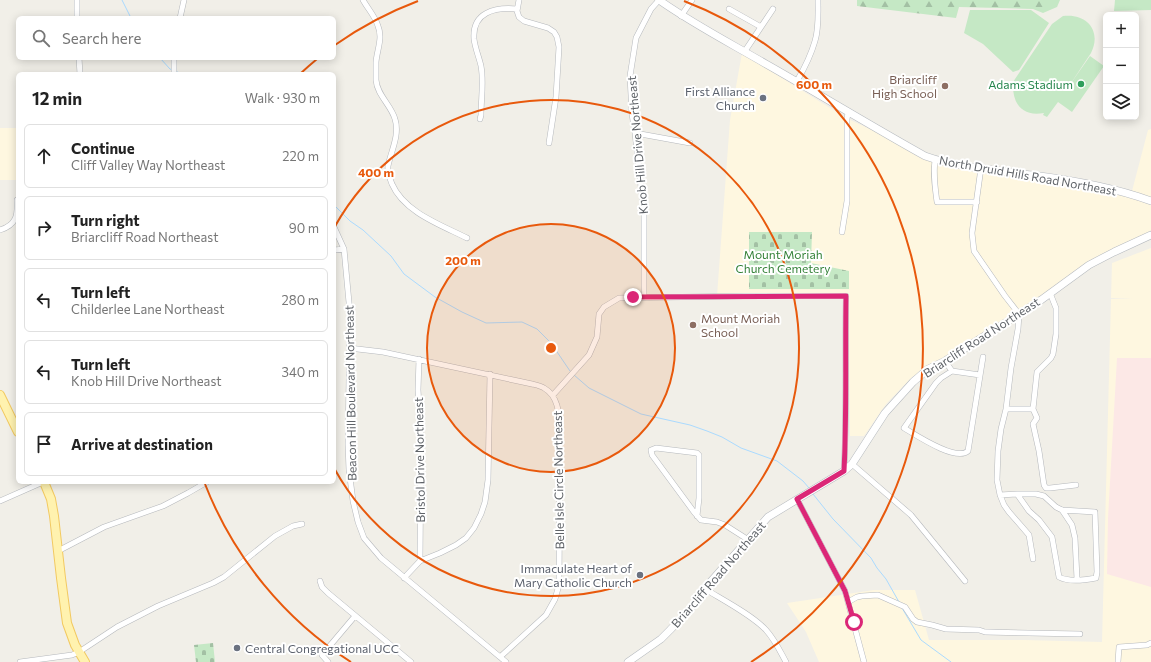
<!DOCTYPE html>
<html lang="en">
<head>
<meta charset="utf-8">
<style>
  :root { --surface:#fff; --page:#f6f6f6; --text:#222; --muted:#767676; --line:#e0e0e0 }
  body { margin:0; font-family:Commissioner,sans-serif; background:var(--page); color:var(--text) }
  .controls { position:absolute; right:12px; top:12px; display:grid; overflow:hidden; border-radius:6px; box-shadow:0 2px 10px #0003 }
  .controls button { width:36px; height:36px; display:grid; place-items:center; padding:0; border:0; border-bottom:1px solid var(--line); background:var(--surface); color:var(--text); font:20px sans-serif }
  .stop { position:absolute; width:12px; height:12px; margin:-9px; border:3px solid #db2777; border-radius:50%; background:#fff }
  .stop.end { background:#db2777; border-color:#fff; box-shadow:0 1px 4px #0008 }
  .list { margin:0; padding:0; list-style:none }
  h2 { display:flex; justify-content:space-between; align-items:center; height:52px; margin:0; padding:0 16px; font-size:17px }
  h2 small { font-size:13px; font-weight:400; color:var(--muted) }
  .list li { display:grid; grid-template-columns:26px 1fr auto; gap:12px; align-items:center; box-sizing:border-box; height:64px; margin:0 8px 8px; padding:0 8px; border:1px solid var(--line); border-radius:6px }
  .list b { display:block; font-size:15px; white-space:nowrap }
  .list p { margin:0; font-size:13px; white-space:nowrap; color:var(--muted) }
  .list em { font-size:13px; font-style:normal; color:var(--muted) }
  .icon { flex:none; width:22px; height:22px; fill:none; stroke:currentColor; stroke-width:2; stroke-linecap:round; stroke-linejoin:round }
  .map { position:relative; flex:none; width:1151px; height:662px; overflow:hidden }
  .search { position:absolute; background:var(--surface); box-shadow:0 2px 10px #0003; left:16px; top:16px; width:320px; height:44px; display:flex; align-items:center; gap:10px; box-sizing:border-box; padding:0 14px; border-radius:6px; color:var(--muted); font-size:15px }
  .panel { position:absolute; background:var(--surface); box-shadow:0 2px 10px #0003; left:16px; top:72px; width:320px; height:412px; border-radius:6px }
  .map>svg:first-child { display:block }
  .commercial { fill:#fef7e0 }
  .medical { fill:#fce8e6 }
  .forest { fill:url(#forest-firs) }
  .cemetery { fill:url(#cemetery-stones) }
  .park { fill:#c5e8c5 }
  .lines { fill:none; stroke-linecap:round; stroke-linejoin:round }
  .stream { stroke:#aadaff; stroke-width:1 }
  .street-casing { stroke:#b5b8bc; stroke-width:6 }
  .secondary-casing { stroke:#b6babf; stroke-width:8 }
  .primary-casing { stroke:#f2c960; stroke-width:10 }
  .street { stroke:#fff; stroke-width:5 }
  .secondary { stroke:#fff; stroke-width:7 }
  .primary { stroke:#fff2af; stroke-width:8 }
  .route { stroke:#db2777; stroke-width:5 }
  .ring { fill:none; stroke:#e8590c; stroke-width:2 }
  .leisure-dot { fill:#2e9e5b; stroke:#fff; stroke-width:1.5 }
  .education-dot { fill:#8d6e63; stroke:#fff; stroke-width:1.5 }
  .worship-dot { fill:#6b7280; stroke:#fff; stroke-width:1.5 }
  .labels { text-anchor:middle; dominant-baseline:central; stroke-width:4; stroke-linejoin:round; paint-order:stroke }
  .education-label { font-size:12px; fill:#785e54; stroke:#fff; text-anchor:end }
  .leisure-label { font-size:12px; fill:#27864d; stroke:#fff; text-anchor:end }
  .worship-label { font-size:12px; fill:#5b616d; stroke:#fff; text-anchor:end }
  .street-label { font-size:12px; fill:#5f6368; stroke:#fff }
  .park-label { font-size:12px; fill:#348238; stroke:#fff }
  .centre { fill:#e8590c; stroke:#fff; stroke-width:2 }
  .ring-label { font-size:12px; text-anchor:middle; font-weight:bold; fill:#e8590c; stroke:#fff; stroke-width:4; stroke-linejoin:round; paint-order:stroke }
</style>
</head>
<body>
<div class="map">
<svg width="1151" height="662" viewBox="0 0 1151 662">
  <defs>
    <pattern id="forest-firs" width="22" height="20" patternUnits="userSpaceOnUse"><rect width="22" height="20" fill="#c5e8c5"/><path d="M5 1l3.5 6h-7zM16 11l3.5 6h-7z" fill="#a3c0a4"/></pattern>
    <pattern id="cemetery-stones" width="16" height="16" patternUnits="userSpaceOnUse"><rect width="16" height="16" fill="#c5e8c5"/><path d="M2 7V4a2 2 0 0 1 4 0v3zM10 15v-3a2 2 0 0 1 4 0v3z" fill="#a3c0a4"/></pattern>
  </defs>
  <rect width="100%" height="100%" fill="#f1efe8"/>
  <!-- commercial -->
  <path class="commercial" d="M742 53 846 118 930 157 1132 191 1148 130 1151 129V235L1111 254 1016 317 912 377 886 404 864 436H850L848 295 717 296 730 120Z
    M0 128H18V180H0Z
    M1151 248V662H819L806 632 787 603 874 590H915L929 640H1024L1102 642 1111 299 1133 298H1111L1112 263Z"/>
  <!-- medical -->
  <path class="medical" d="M1117 358H1151V587L1107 574 1108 518Z"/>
  <!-- forest -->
  <path class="forest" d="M857 0H1060L1057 7 1043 13 1033 9 959 7 956 18 857 6Z"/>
  <!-- cemetery -->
  <path class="cemetery" d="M749 232H812L811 263 849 271V289H749Z
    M213 643 215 662H196L194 645Z"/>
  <!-- park -->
  <path class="park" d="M1115 0H1151V10L1114 11Z
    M970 10H1031L1049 23 1019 70 1013 72 983 44 964 33Z
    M1063 16C1087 13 1102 31 1091 53L1069 86 1090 56 1104 66 1072 112 1058 102 1047 117 1043 115 1044 113C1022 117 1012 104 1013 82L1052 24Z"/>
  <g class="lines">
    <!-- stream -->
    <path class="stream" d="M122 0 131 18
      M160 58 170 69 172 70
      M175 71 182 74
      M334 205 350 221 363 230 391 256 404 274 435 297 462 312 486 323 522 322 537 329 551 343 570 371
      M574 375 589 388 641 414 690 425 707 431 722 437 741 448 777 461 803 481 809 488
      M813 494 833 519 871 558 877 568 886 579 899 602
      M902 608 921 640 951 662"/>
    <!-- street casing -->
    <g class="street-casing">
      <path id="street" d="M363 0C368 9 375 16 378 26 383 38 377 50 376 62 376 68 376 75 376 80 377 95 391 105 395 119 400 135 391 151 388 166 387 172 390 179 392 184 404 212 441 225 467 238
        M519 0 517 11 519 17 524 21 548 28 554 32 557 37 559 47 556 97 549 143
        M729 9 761 27
        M681 16 692 0
        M77 18V0
        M180 18 184 0
        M745 51 773 9
        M79 58 80 74
        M174 58V74
        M797 81C804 69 811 55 815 41 819 28 818 13 818 0
        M480 119 481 115C481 99 484 82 481 66 479 57 475 48 474 39 472 12 495 7 517 9
        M635 133 690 143
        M935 160C933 175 935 187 937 202H977
        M981 168 972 233 974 251 1005 296 1019 314 1018 329 1011 368 1006 409 1001 429 998 451 997 480 1000 495 1004 505 1009 512 1023 528 1029 535 1033 559
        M334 227 344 249 350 313 348 444 349 470 353 501 358 522 364 538 381 558 506 662
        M0 230C16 225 18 216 17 200
        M842 232 847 201V119L848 113
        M334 250 344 249
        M1050 293 1056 308V334L1053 354 1051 358 1037 372 1033 409 1037 418 1033 424 1039 451 1044 485 1046 488H1050L1076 485
        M644 298V214L635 133 632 114 630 76 636 38 651 9 659 0
        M349 348 383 352 532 384C536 385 541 386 544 388 560 397 559 417 560 433L559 585 555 599 546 615 500 657
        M419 359 418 390 421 437 420 561
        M945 361 952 371 941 378 936 383 904 428C916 435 956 462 968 451L983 357
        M952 371 980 375
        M553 395 589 355 597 337 599 314 604 307 619 298 744 296H846C845 354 847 413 844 471
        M1006 409H1033
        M852 464 911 515 965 581
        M1000 495 1017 494 1029 511 1039 520 1052 537 1059 577C1068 582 1086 580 1096 578L1097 572 1095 512 1062 510 1056 507 1044 496 1036 494H1017
        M797 499 845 591 864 662
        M0 501 43 482
        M1062 510 1072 525 1075 538 1077 579
        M697 516 699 498V455L697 453 656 448 651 450 652 455 694 512 701 520 717 522 725 525 747 539
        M58 551 104 527 163 506 188 493 207 482
        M404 578 420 561 440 553 456 545 466 538 474 528 481 514 485 502 488 480 490 374
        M320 581 322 587 328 593 411 662
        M705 589C723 600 752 615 766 630 775 640 780 651 786 662
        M848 602 857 597 862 596 878 595 905 607 913 619 917 622 932 625 946 629 979 630 985 632 1080 634
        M20 662 72 655 79 652 117 627 158 606 213 583 224 577 275 536 293 526 302 524
        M328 662 322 655 355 616
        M1118 662 1119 647 1147 645 1151 643"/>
    </g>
    <!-- secondary casing -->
    <g class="secondary-casing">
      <path id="secondary" d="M659 0C693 24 730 43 766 64 819 94 871 126 925 156 959 168 997 170 1032 175 1072 180 1113 187 1151 201
        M628 662 661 639 670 630 692 607 706 587 768 517 844 471 852 464 885 413 913 382 928 369 945 361 1041 300 1089 265 1114 252 1151 235"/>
    </g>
    <!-- primary casing -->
    <g class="primary-casing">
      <path id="primary" d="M0 395 18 432
        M44 482 51 499 54 516 61 578 67 623 75 645 85 662"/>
    </g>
    <!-- street -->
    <use href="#street" class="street"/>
    <!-- secondary -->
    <use href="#secondary" class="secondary"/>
    <!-- primary -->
    <use href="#primary" class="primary"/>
  </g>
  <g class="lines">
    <!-- route -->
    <path class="route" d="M633 297 846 296C845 354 847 413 844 471L797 499 845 591 854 622"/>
  </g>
  <!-- distance rings -->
  <circle cx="551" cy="348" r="124" fill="#e8590c" fill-opacity=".12"/>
  <g class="ring">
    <circle cx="551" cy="348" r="124"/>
    <path d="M334 228A248 248 0 1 1 334 468"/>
    <path d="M351 662A372 372 0 0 1 205 484M300 74A372 372 0 0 1 317 59M335 45A372 372 0 0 1 418 1M684 1A372 372 0 0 1 751 662"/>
  </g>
  <!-- markers -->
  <circle class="leisure-dot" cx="1081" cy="84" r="4"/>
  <g class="education-dot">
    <circle cx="945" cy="86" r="4"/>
    <circle cx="693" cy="325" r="4"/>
  </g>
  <g class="worship-dot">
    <circle cx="763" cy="98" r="4"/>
    <circle cx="640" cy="575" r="4"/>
    <circle cx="237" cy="648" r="4"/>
  </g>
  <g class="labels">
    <!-- education labels -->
    <g class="education-label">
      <text x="937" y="79">Briarcliff<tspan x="937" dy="14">High School</tspan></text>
      <text x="701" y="318" text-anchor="start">Mount Moriah<tspan x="701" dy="14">School</tspan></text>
    </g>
    <!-- leisure labels -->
    <g class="leisure-label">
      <text x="1073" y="84">Adams Stadium</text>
    </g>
    <!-- worship labels -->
    <g class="worship-label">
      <text x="755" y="91">First Alliance<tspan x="755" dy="14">Church</tspan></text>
      <text x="632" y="568">Immaculate Heart of<tspan x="632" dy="14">Mary Catholic Church</tspan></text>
      <text x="245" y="648" text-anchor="start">Central Congregational UCC</text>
    </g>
    <!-- street labels -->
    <g class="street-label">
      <text transform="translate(637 145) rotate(-95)">Knob Hill Drive Northeast</text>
      <text transform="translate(1028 175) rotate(10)">North Druid Hills Road Northeast</text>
      <text transform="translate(981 337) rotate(-33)">Briarcliff Road Northeast</text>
      <text transform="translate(350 393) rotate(-91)">Beacon Hill Boulevard Northeast</text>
      <text transform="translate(419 460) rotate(-91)">Bristol Drive Northeast</text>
      <text transform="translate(558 480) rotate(-91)">Belle Isle Circle Northeast</text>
      <text transform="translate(718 574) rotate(-49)">Briarcliff Road Northeast</text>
    </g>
    <!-- park labels -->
    <g class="park-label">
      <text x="783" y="254">Mount Moriah<tspan x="783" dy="14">Church Cemetery</tspan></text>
    </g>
  </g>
  <circle cx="551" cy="348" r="6" class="centre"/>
  <g class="ring-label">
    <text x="814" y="89">600 m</text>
    <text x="376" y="177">400 m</text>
    <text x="463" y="265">200 m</text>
  </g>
</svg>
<div class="controls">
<button>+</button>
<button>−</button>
<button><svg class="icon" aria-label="layers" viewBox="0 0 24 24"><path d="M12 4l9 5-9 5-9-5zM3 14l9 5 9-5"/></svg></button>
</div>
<div class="stop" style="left:854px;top:622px"></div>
<div class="stop end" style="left:633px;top:297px"></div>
<div class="search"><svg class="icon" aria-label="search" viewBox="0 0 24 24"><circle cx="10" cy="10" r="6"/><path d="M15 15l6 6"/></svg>Search here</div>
<section class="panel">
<h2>12 min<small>Walk · 930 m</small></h2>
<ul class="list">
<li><svg class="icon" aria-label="ahead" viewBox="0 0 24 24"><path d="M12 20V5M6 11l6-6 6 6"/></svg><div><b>Continue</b><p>Cliff Valley Way Northeast</p></div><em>220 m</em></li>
<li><svg class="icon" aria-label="right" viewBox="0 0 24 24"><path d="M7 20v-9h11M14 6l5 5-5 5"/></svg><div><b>Turn right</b><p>Briarcliff Road Northeast</p></div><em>90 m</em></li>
<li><svg class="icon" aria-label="left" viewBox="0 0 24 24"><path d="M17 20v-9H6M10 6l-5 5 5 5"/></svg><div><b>Turn left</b><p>Childerlee Lane Northeast</p></div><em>280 m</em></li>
<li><svg class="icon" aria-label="left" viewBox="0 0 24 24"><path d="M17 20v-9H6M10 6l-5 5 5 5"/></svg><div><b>Turn left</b><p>Knob Hill Drive Northeast</p></div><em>340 m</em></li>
<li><svg class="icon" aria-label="arrive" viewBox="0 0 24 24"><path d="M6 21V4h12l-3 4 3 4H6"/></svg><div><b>Arrive at destination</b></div></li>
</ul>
</section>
</div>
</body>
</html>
